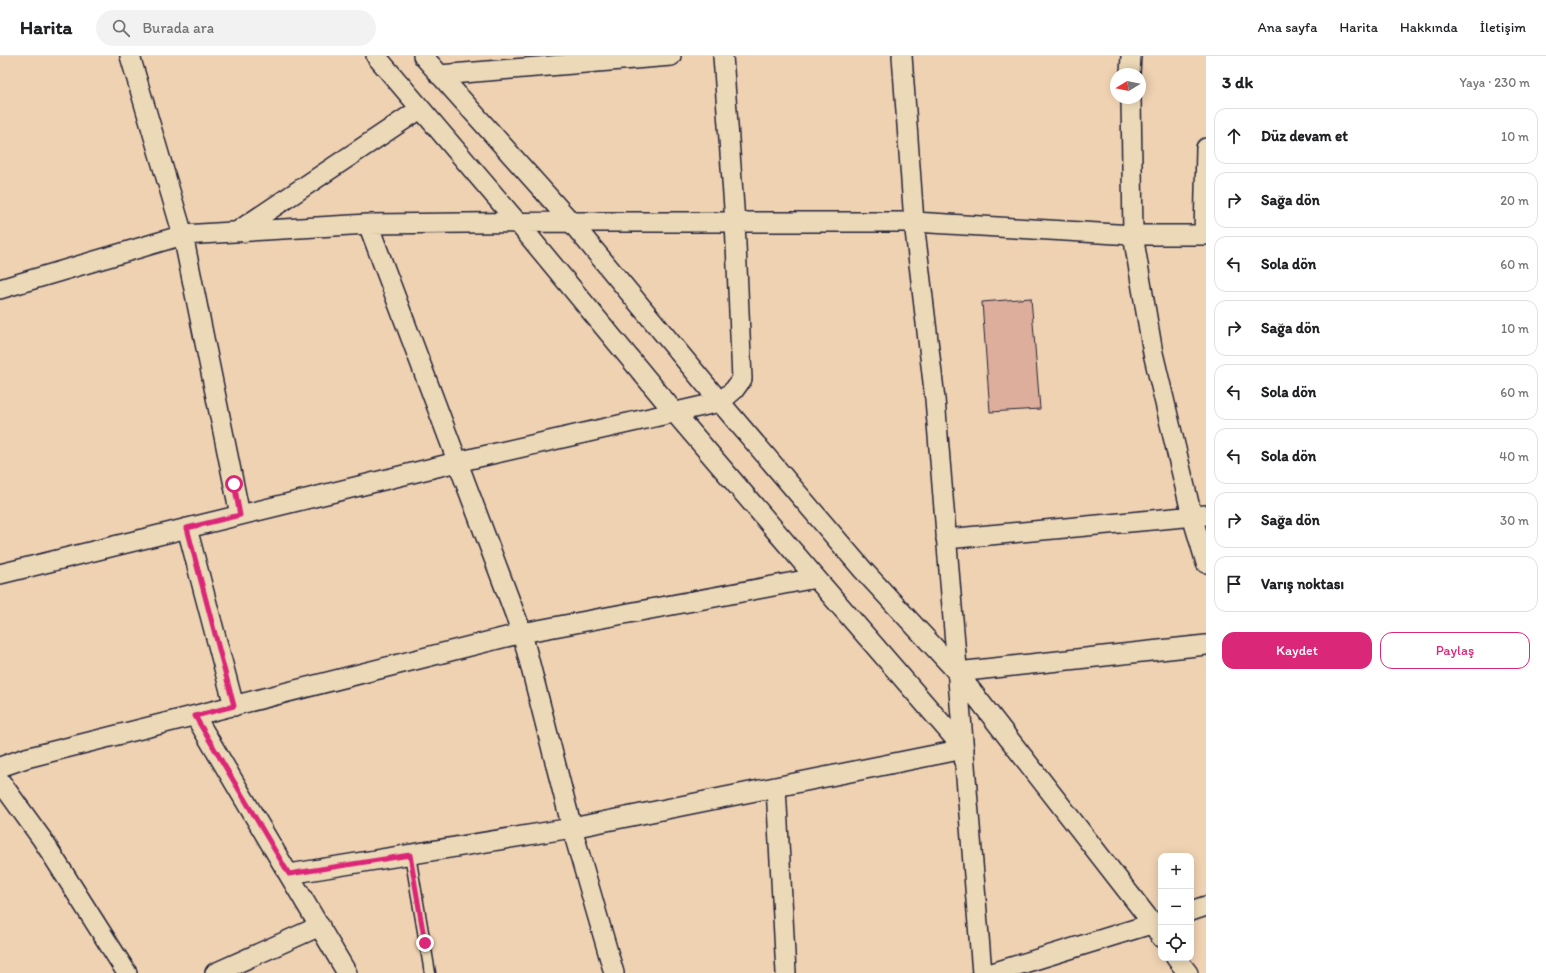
<!DOCTYPE html>
<html lang="tr">
<head>
<meta charset="utf-8">
<style>
  :root { --surface:#fff; --page:#f2f2f2; --text:#202124; --muted:#757577; --line:#e0e0e0; --accent:#db2777 }
  body { margin:0; font-family:Itim,sans-serif; background:var(--page); color:var(--text) }
  .controls { position:absolute; right:12px; bottom:12px; display:grid; overflow:hidden; border-radius:8px; box-shadow:0 2px 10px #0003 }
  .controls button { width:36px; height:36px; display:grid; place-items:center; padding:0; border:0; border-bottom:1px solid var(--line); background:var(--surface); color:var(--text); font:20px sans-serif }
  .compass { position:absolute; left:1110px; top:12px; width:36px; height:36px; border-radius:50%; background:var(--surface); box-shadow:0 2px 10px #0003; rotate:260deg }
  .stop { position:absolute; width:12px; height:12px; margin:-9px; border:3px solid #db2777; border-radius:50%; background:#fff }
  .stop.end { background:#db2777; border-color:#fff; box-shadow:0 1px 4px #0008 }
  .list { margin:0; padding:0; list-style:none }
  h2 { display:flex; justify-content:space-between; align-items:center; height:52px; margin:0; padding:0 16px; font-size:17px }
  h2 small { font-size:13px; font-weight:400; color:var(--muted) }
  .list li { display:grid; grid-template-columns:26px 1fr auto; gap:12px; align-items:center; box-sizing:border-box; height:56px; margin:0 8px 8px; padding:0 8px; border:1px solid var(--line); border-radius:12px }
  .list b { display:block; font-size:15px; white-space:nowrap }
  .list em { font-size:13px; font-style:normal; color:var(--muted) }
  .actions { display:flex; gap:8px; padding:12px 16px }
  .actions a { flex:1; padding:9px 0; border:1px solid var(--accent); border-radius:12px; text-align:center; font-size:14px; color:var(--accent) }
  .actions .main { background:var(--accent); color:#fff }
  .icon { flex:none; width:22px; height:22px; fill:none; stroke:currentColor; stroke-width:2; stroke-linecap:round; stroke-linejoin:round }
  .map { position:relative; flex:none; width:1206px; height:917px; overflow:hidden }
  header { display:flex; align-items:center; gap:24px; box-sizing:border-box; height:56px; padding:0 20px; background:var(--surface); border-bottom:1px solid var(--line) }
  header strong { font-size:19px }
  nav { display:flex; gap:22px; margin-inline-start:auto; font-size:14px }
  .search { width:280px; height:36px; background:var(--page); display:flex; align-items:center; gap:10px; box-sizing:border-box; padding:0 14px; border-radius:22px; color:var(--muted); font-size:15px }
  main { display:flex }
  aside { flex:1; background:var(--surface) }
  .map>svg:first-child { display:block }
  .building { fill:#ddae9b; stroke:#22223b }
  .lines { fill:none; stroke-linecap:round; stroke-linejoin:round }
  .service-casing { stroke:#22223b; stroke-width:13 }
  .minor-casing { stroke:#22223b; stroke-width:22 }
  .service { stroke:#ecd9b7; stroke-width:10 }
  .minor { stroke:#ecd9b7; stroke-width:19 }
  .route { stroke:#db2777; stroke-width:5 }
</style>
</head>
<body>
<header>
<strong>Harita</strong>
<div class="search"><svg class="icon" aria-label="search" viewBox="0 0 24 24"><circle cx="10" cy="10" r="6"/><path d="M15 15l6 6"/></svg>Burada ara</div>
<nav><a>Ana sayfa</a><a>Harita</a><a>Hakkında</a><a>İletişim</a></nav>
</header>
<main>
<div class="map">
<svg width="1206" height="917" viewBox="0 0 1206 917">
  <rect width="100%" height="100%" fill="#efd2b2"/>
  <filter id="ink" filterUnits="userSpaceOnUse"><feTurbulence type="fractalNoise" baseFrequency=".025" numOctaves="2"/><feDisplacementMap in="SourceGraphic" scale="8" xChannelSelector="R" yChannelSelector="G"/><feConvolveMatrix kernelMatrix="1 2 1 2 8 2 1 2 1" color-interpolation-filters="sRGB"/></filter>
  <g filter="url(#ink)">
    <!-- building -->
    <path class="building" d="M1031 242 1040 353 990 356 982 246Z"/>
    <g class="lines">
      <!-- service casing -->
      <g class="service-casing">
        <path id="service" d="M410 799 430 917"/>
      </g>
      <!-- minor casing -->
      <g class="minor-casing">
        <path id="minor" d="M130 0 183 179 240 459
          M423 0 571 166 720 346 863 514 957 616 1153 868 1161 881
          M902 0 914 166 935 343 982 917
          M1130 18 1131 0
          M439 19 671 0
          M1131 42 1133 179 1153 297 1192 460 1206 507
          M238 175 420 53
          M1204 179 1206 92
          M0 233 183 179 368 168
          M187 472 234 650
          M946 483 1206 459
          M0 518 457 406 720 346 734 334 742 323 735 166 723 0
          M957 616 1206 589
          M195 660 347 917
          M0 711 26 702 522 577 816 522
          M0 725 42 783 127 917
          M776 731 786 917
          M289 818 572 772 964 693 816 522 675 357 518 167 376 0
          M1191 855 1206 850
          M1176 902 1188 917
          M215 917 320 870
          M614 917 572 772 522 577 368 168 571 166H914L1133 179H1206
          M992 917 1161 865"/>
      </g>
      <!-- service -->
      <use href="#service" class="service"/>
      <!-- minor -->
      <use href="#minor" class="minor"/>
    </g>
  </g>
  <g class="lines" filter="url(#ink)">
    <!-- route -->
    <path class="route" d="M234 428 240 459 187 472 234 650 195 660 289 818 410 799 425 887"/>
  </g>
</svg>
<div class="controls">
<button>+</button>
<button>−</button>
<button><svg class="icon" aria-label="locate" viewBox="0 0 24 24"><circle cx="12" cy="12" r="6"/><path d="M12 2v4M12 18v4M2 12h4M18 12h4"/></svg></button>
</div>
<svg class="compass" viewBox="-18 -18 36 36"><path d="M0-13l5 13h-10z" fill="#e53935"/><path d="M0 13l5-13h-10z" fill="#757577"/></svg>
<div class="stop" style="left:234px;top:428px"></div>
<div class="stop end" style="left:425px;top:887px"></div>
</div>
<aside>
<h2>3 dk<small>Yaya · 230 m</small></h2>
<ul class="list">
<li><svg class="icon" aria-label="ahead" viewBox="0 0 24 24"><path d="M12 20V5M6 11l6-6 6 6"/></svg><div><b>Düz devam et</b></div><em>10 m</em></li>
<li><svg class="icon" aria-label="right" viewBox="0 0 24 24"><path d="M7 20v-9h11M14 6l5 5-5 5"/></svg><div><b>Sağa dön</b></div><em>20 m</em></li>
<li><svg class="icon" aria-label="left" viewBox="0 0 24 24"><path d="M17 20v-9H6M10 6l-5 5 5 5"/></svg><div><b>Sola dön</b></div><em>60 m</em></li>
<li><svg class="icon" aria-label="right" viewBox="0 0 24 24"><path d="M7 20v-9h11M14 6l5 5-5 5"/></svg><div><b>Sağa dön</b></div><em>10 m</em></li>
<li><svg class="icon" aria-label="left" viewBox="0 0 24 24"><path d="M17 20v-9H6M10 6l-5 5 5 5"/></svg><div><b>Sola dön</b></div><em>60 m</em></li>
<li><svg class="icon" aria-label="left" viewBox="0 0 24 24"><path d="M17 20v-9H6M10 6l-5 5 5 5"/></svg><div><b>Sola dön</b></div><em>40 m</em></li>
<li><svg class="icon" aria-label="right" viewBox="0 0 24 24"><path d="M7 20v-9h11M14 6l5 5-5 5"/></svg><div><b>Sağa dön</b></div><em>30 m</em></li>
<li><svg class="icon" aria-label="arrive" viewBox="0 0 24 24"><path d="M6 21V4h12l-3 4 3 4H6"/></svg><div><b>Varış noktası</b></div></li>
</ul>
<div class="actions"><a class="main">Kaydet</a><a>Paylaş</a></div>
</aside>
</main>
</body>
</html>
